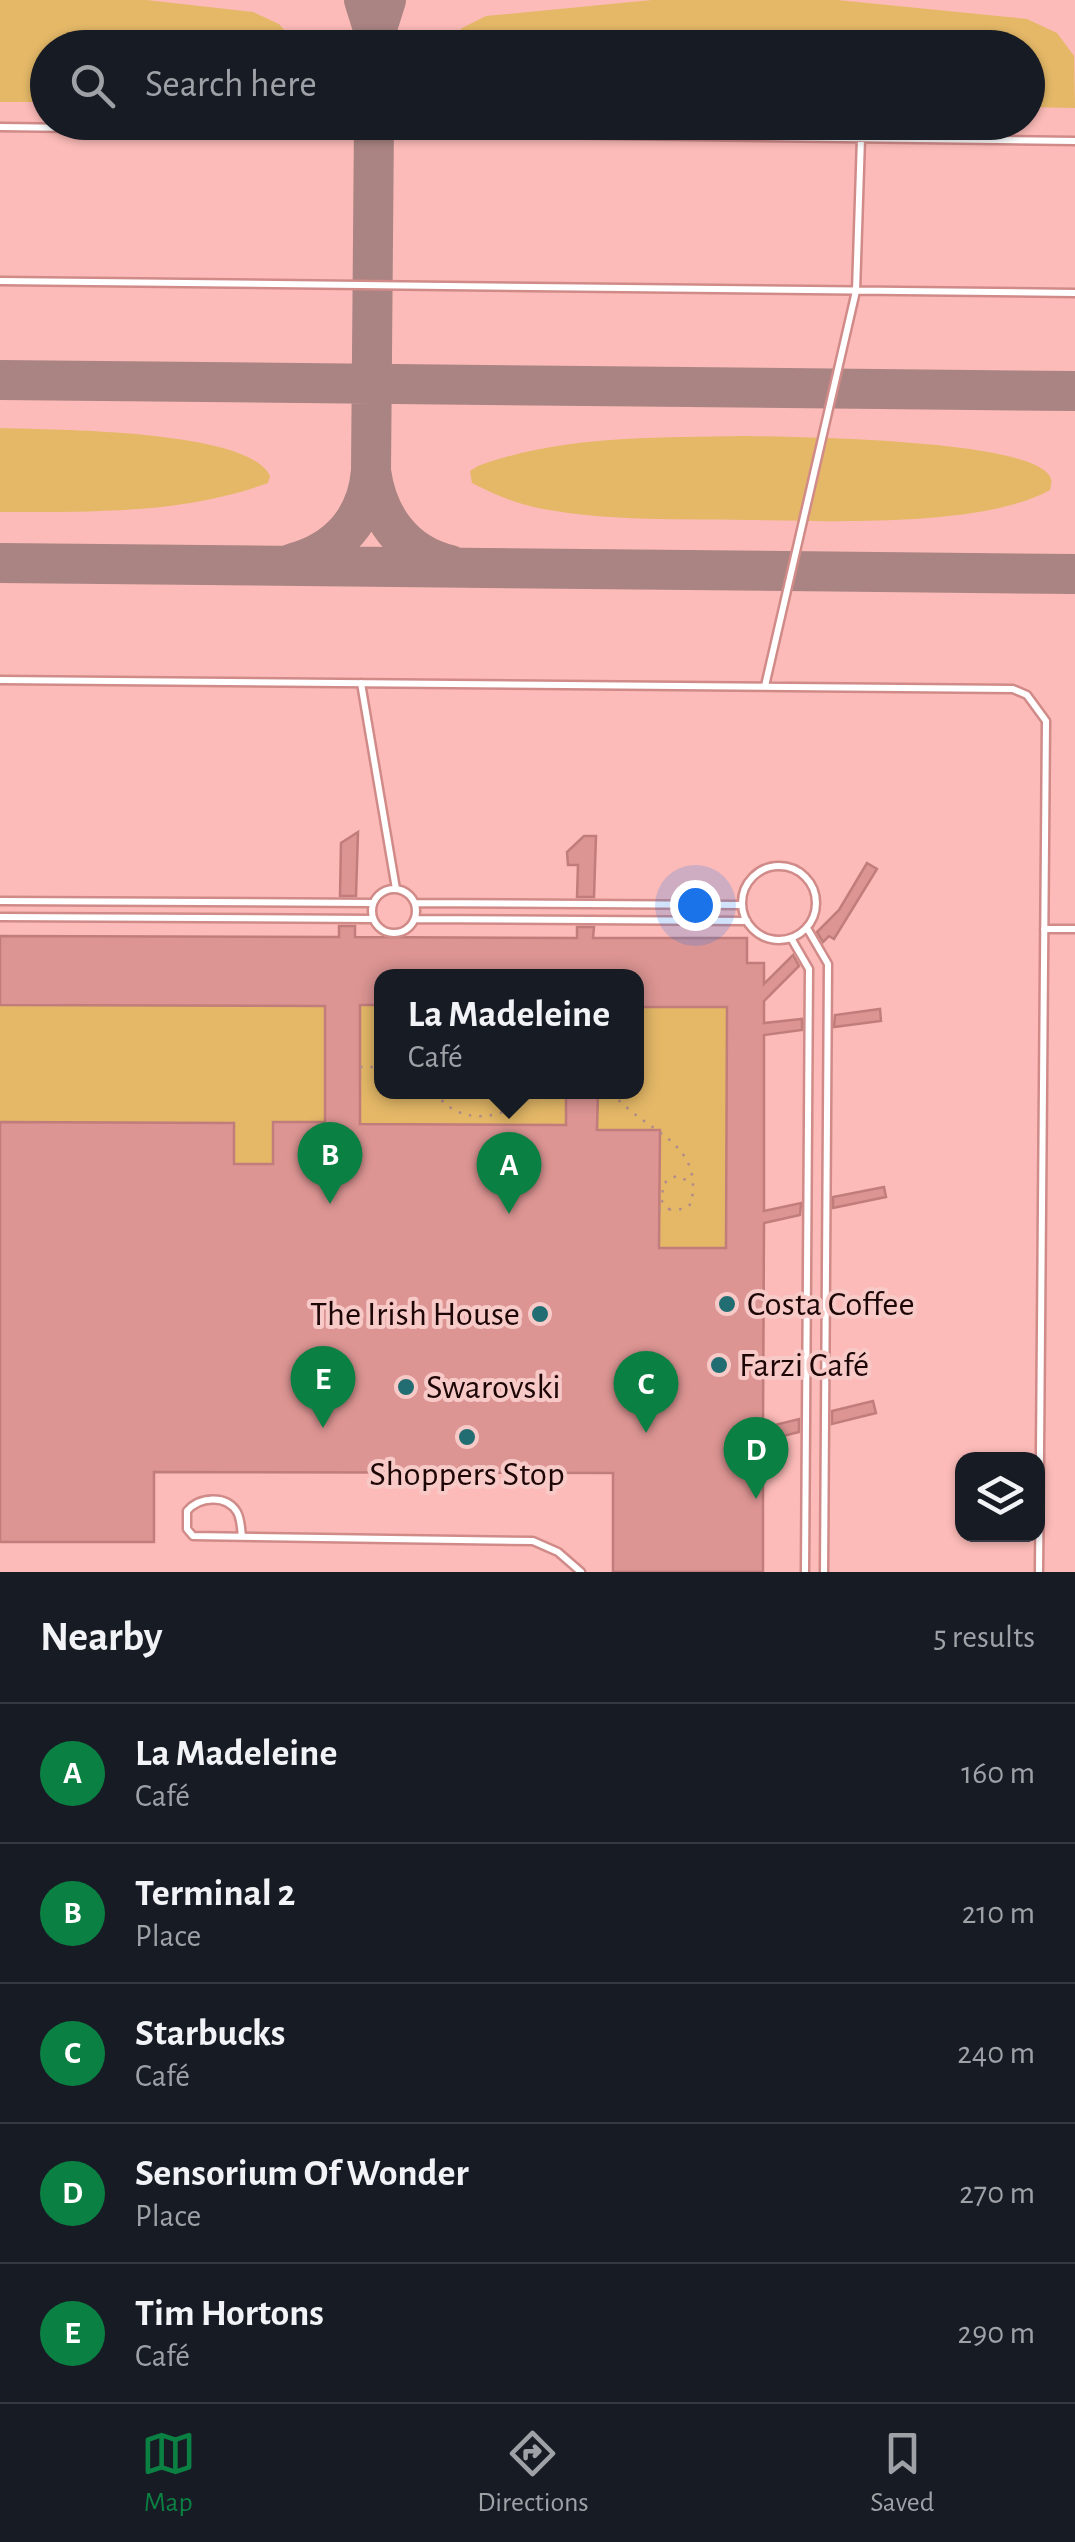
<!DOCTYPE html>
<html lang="en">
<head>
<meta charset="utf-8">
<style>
  :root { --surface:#171b24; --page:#242831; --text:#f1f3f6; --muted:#9ea1a6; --line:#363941; --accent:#0b8043 }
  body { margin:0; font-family:"Alegreya Sans",sans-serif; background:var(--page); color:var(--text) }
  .controls { position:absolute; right:30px; bottom:30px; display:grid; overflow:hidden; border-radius:20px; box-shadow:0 2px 8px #0004 }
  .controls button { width:90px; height:90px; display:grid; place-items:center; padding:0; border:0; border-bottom:2px solid var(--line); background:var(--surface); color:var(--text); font:50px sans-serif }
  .you { position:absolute; left:695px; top:905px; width:35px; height:35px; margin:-25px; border:8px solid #fff; border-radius:50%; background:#1a73e8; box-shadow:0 0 0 15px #1a73e833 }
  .badge { display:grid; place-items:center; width:65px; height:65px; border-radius:50%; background:var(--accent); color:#fff; font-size:32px; font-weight:700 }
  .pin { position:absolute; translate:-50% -82px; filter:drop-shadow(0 2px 5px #0008) }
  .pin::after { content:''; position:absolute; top:52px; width:35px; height:30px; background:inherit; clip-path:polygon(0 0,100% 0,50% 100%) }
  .popup { position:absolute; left:374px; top:969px; width:270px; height:130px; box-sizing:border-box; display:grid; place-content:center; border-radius:20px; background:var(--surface); filter:drop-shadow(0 2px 8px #0005); font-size:32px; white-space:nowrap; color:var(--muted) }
  .popup b { font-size:38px; color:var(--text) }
  .popup::after { content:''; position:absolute; left:50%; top:100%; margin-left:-20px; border:20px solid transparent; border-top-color:var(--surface) }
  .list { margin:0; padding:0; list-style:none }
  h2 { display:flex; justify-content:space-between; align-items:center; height:130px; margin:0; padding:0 40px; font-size:42px }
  h2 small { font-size:32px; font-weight:400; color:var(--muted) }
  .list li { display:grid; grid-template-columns:65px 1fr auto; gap:30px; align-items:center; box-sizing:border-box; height:140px; padding:0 40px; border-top:2px solid var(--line) }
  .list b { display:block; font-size:38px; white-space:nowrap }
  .list p { margin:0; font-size:32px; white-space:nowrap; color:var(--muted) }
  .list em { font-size:32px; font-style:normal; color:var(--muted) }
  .icon { flex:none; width:55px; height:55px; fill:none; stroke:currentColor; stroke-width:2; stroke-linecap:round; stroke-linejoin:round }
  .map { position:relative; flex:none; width:1075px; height:1572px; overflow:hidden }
  .search { position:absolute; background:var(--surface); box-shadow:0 2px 8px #0004; left:30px; right:30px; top:30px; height:110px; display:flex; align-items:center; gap:25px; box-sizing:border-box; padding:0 35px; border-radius:55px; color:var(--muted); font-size:38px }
  .sheet { height:830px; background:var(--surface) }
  nav { display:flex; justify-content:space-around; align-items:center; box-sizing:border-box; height:140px; border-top:2px solid var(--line); background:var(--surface); font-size:28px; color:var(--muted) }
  nav a { display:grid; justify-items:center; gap:5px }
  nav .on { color:var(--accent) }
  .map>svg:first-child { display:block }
  .built { fill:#fcbbb8; fill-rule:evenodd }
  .green { fill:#e4b867 }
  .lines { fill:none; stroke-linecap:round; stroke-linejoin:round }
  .taxiway { stroke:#a98482; stroke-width:40 }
  .building { fill:#dc9593; stroke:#c17d7b; stroke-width:2.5; fill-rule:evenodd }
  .lane-casing { stroke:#d08b89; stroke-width:11 }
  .path { stroke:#b18b8a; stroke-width:2.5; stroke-dasharray:2.5 8; stroke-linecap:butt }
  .lane { stroke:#fff; stroke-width:6 }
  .poi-dot { fill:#216d72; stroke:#f7cac8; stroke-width:4 }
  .labels { text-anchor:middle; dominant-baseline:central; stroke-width:8; stroke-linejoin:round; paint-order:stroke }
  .poi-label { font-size:35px; fill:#1d0606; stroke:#f7cac8; text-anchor:start }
</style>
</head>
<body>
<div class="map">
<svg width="1075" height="1572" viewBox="0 0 1075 1572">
  <rect width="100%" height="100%" fill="#f7cac8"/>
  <!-- built -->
  <path class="built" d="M0 0H1075V1572H0ZM48 48H1028V122H48ZM382 976H636V1092H382ZM962 1460H1038V1534H962Z"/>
  <!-- green -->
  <path class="green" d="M0 0H146L253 12 279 24 299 47 48 48 47 102H0Z
    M652 0H837L1027 19 1057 33 1074 56 1075 108 1028 107V48L449 47 462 28 486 16Z
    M0 428C51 430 249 429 270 476L268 483C183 514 89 512 0 512Z
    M743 436C793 437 1023 439 1049 475 1053 481 1051 484 1050 490 981 528 828 521 748 520 681 519 610 521 543 509 517 504 495 495 472 483L470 471 478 466C562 435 655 438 743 436Z
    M0 1005 325 1006V1122L273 1164H234L233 1123 0 1122Z
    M360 1005H381L382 1092H566V1125L360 1124Z
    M637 1007H727L726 1249 659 1248 660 1131 597 1130 598 1092H636Z"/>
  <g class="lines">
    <!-- taxiway -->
    <path class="taxiway" d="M364 0 375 35 386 0
      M0 380 1075 391
      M371 471 374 122
      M0 563 1075 574
      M293 563C338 551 367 519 371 471 377 516 403 554 450 565"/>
  </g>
  <!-- building -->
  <path class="building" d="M358 832 356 896H340L341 843Z
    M584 836H596L594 897H577L578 865H568L567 852Z
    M867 863 877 869 834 939 829 936 823 942 817 932 839 910Z
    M339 926H355V937L577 938V927H594L593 938H747V963H764V984L793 955 799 966 764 1001V1023L802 1019V1030L764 1035V1211L801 1203 800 1215 764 1223 763 1428 799 1419V1432L763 1441V1572H613V1473L154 1472V1542H0V1122L234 1123V1164H273V1122H325V1006L0 1005V936L339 937ZM382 976H636V1007H727L726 1248H659L660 1130H597L598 1092H566V1125L360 1124V1005H382Z
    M880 1009 881 1021 834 1027 835 1015Z
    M884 1187 886 1197 833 1208V1197Z
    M873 1401 876 1413 832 1424V1411Z"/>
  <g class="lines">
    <!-- lane casing -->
    <g class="lane-casing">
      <path id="lane" d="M0 127 1075 141
        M0 281 1075 293
        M0 680 1013 689 1027 695 1046 721 1039 1572
        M361 683 396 889
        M765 686 856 291 861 138
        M742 903a37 37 0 1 1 74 0a37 37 0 1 1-74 0Z
        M372 911a22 22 0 1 1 44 0a22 22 0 1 1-44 0Z
        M0 901 373 903
        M416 903 742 905
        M0 917 373 919
        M415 919 747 921
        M807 928 828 964 824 1572
        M1044 929H1075
        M791 938 809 969 805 1572
        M242 1537C241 1529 241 1519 237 1512 226 1494 199 1497 187 1511V1529L193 1536 533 1541 558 1552 581 1572"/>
    </g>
    <!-- path -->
    <path class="path" d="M360 1067H382
      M435 1092C460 1129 507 1119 536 1092
      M612 1092C642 1132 705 1139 691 1204L683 1209 659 1210
      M670 1210 661 1200 664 1183 676 1176 691 1182"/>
    <!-- lane -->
    <use href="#lane" class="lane"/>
  </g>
  <!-- markers -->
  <g class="poi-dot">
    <circle cx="727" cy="1304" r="10"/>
    <circle cx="540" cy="1314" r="10"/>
    <circle cx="719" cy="1365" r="10"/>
    <circle cx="406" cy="1387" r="10"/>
    <circle cx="467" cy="1437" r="10"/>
  </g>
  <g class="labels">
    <!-- poi labels -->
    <g class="poi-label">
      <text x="747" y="1304">Costa Coffee</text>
      <text x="520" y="1314" text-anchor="end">The Irish House</text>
      <text x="739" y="1365">Farzi Café</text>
      <text x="426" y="1387">Swarovski</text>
      <text x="467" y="1474" text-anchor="middle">Shoppers Stop</text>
    </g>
  </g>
</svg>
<div class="controls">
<button><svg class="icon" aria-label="layers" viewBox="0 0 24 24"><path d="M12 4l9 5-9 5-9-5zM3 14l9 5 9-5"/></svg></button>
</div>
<div class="you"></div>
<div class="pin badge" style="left:509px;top:1214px">A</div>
<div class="popup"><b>La Madeleine</b>Café</div>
<div class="pin badge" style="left:330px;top:1204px">B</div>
<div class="pin badge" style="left:646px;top:1433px">C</div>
<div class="pin badge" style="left:756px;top:1499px">D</div>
<div class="pin badge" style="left:323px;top:1428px">E</div>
<div class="search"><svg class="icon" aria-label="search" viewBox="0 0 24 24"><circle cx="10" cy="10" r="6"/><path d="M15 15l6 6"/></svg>Search here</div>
</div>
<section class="sheet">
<h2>Nearby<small>5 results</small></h2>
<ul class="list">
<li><span class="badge">A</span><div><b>La Madeleine</b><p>Café</p></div><em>160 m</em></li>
<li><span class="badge">B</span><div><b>Terminal 2</b><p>Place</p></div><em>210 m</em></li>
<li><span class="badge">C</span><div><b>Starbucks</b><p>Café</p></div><em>240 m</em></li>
<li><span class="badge">D</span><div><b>Sensorium Of Wonder</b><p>Place</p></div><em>270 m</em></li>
<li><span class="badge">E</span><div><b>Tim Hortons</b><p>Café</p></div><em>290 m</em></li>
</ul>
</section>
<nav>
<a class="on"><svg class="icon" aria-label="map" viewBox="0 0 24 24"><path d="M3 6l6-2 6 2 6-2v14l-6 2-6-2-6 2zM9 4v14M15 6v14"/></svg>Map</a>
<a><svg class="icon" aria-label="directions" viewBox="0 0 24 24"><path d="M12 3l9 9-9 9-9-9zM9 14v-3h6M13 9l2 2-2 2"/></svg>Directions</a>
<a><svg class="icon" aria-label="saved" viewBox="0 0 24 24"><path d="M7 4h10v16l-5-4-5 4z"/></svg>Saved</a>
</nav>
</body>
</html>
